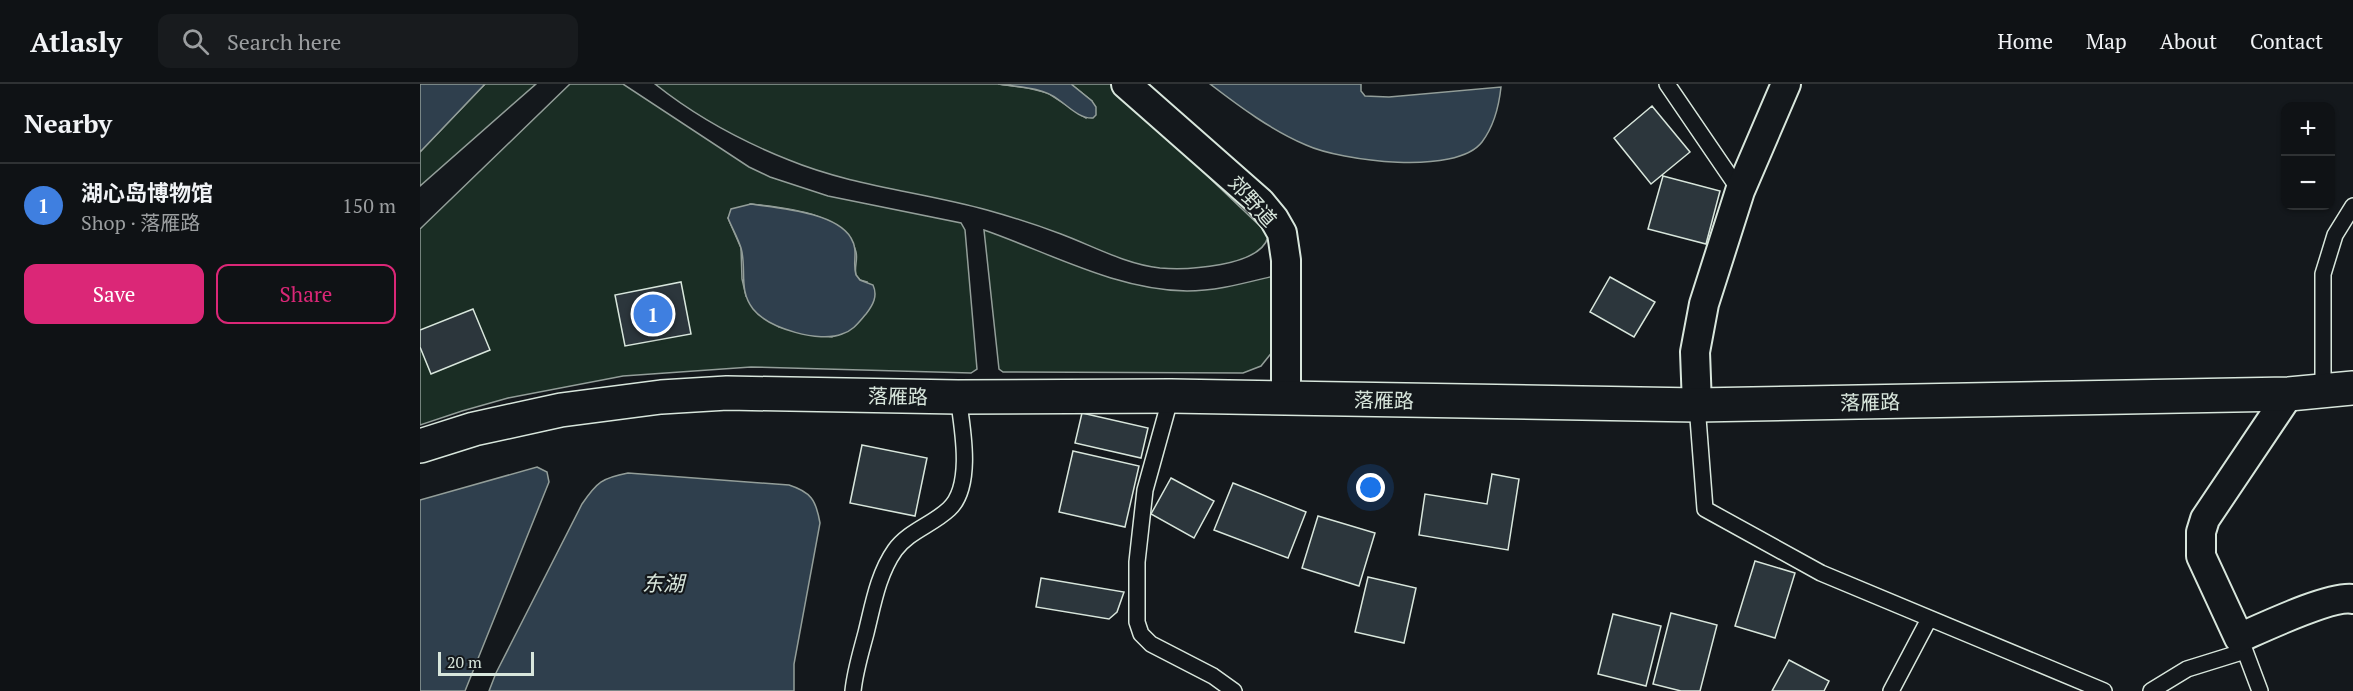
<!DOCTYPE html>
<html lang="en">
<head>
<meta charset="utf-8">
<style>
  :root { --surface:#0f1215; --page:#181b1e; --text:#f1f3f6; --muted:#9b9ea0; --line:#2f3234; --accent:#db2777 }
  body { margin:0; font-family:"PT Serif","Noto Sans SC",serif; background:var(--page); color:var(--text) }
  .controls { position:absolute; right:18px; top:18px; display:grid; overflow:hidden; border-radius:12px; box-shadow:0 2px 4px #0004 }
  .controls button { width:54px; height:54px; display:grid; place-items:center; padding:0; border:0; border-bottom:2px solid var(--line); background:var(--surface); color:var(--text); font:30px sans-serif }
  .scale { position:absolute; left:18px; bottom:15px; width:96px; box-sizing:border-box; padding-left:6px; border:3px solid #d8e6dc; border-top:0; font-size:16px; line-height:21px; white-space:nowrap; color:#d8e6dc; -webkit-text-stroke:4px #14181c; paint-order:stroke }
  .you { position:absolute; left:951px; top:404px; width:21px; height:21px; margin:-15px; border:4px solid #fff; border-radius:50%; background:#1a73e8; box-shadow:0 0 0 9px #1a73e833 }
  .badge { display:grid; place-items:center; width:39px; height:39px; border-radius:50%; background:var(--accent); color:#fff; font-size:20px; font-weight:700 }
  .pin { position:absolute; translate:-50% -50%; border:3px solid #fff; box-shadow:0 2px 6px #0006 }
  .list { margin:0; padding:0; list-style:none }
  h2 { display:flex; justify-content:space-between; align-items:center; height:78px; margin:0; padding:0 24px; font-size:26px }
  h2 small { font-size:20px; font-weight:400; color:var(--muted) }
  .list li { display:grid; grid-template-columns:39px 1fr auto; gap:18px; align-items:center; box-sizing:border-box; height:84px; padding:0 24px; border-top:2px solid var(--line) }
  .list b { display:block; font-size:22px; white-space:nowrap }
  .list p { margin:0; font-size:20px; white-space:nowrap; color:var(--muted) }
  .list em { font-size:20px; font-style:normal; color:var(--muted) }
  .actions { display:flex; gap:12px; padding:18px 24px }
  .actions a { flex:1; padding:14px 0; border:2px solid var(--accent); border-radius:12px; text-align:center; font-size:21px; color:var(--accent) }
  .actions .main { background:var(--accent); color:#fff }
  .icon { flex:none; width:33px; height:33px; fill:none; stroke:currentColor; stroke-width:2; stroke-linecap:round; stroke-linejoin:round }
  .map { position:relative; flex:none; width:1933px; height:607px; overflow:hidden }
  header { display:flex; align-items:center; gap:36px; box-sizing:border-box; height:84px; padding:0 30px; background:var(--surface); border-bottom:2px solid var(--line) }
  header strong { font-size:28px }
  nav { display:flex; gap:33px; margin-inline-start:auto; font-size:21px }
  .search { width:420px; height:54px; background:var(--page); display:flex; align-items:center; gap:15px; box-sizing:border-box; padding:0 21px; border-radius:12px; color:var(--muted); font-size:22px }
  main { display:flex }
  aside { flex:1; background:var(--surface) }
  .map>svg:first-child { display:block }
  .green { fill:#1a2d24; stroke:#939e99; stroke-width:1.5; fill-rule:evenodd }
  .water { fill:#2f3f4d; stroke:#939e99; stroke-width:1.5 }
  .building { fill:#2c363c; stroke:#d8e6dc; stroke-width:1.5 }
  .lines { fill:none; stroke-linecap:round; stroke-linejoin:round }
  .service-casing { stroke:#d8e6dc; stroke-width:18 }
  .minor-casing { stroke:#d8e6dc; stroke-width:32 }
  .tertiary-casing { stroke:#d8e6dc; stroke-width:36 }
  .service { stroke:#14181c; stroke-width:15 }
  .minor { stroke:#14181c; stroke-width:28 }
  .tertiary { stroke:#14181c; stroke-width:33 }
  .labels { text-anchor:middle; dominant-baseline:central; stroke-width:4.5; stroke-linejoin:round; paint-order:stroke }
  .street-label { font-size:20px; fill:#d8e6dc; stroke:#14181c }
  .water-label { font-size:21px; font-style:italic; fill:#d8e6dc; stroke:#14181c }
</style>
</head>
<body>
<header>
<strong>Atlasly</strong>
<div class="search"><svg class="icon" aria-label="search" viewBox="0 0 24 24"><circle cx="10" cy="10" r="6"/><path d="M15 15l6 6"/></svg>Search here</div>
<nav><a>Home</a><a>Map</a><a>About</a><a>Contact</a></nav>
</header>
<main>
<aside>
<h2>Nearby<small></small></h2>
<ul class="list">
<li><span class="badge" style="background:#3f7fe0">1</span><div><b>湖心岛博物馆</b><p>Shop · 落雁路</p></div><em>150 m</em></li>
</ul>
<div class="actions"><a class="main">Save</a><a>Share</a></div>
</aside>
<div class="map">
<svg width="1933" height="607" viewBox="0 0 1933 607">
  <rect width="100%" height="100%" fill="#14181c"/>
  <!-- green -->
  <path class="green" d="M65 0H116L0 102V68Z
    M150 0H203L329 83 350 93 408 112 541 139 545 146 557 285 551 289 331 283 203 292 88 314 42 327 0 341V145ZM330 120C364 124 426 128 436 168 438 176 434 183 436 191L440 196 447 198 412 253 359 243 326 212 322 195 321 164 308 134Z
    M235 0H578L608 4 628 9 666 34 672 17 651 0H691L842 144 848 153C840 183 766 186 740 184 705 180 673 162 641 150 617 141 592 133 567 126 502 108 432 102 369 76 321 57 275 32 235 0Z
    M564 146C630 169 696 206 767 207 798 207 828 198 858 191L853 267 841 282 823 289 583 288 579 285Z"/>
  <!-- water -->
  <path class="water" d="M0 0H65L0 68Z
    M578 0H651L672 17 676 23V31L673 34C660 35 649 23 639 16 622 3 599 3 578 0Z
    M790 0H941V7L945 12 969 13 1081 3C1079 22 1074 42 1062 58 1036 92 921 77 886 61 851 46 820 23 790 0Z
    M331 120C357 124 416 128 431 154 439 167 432 178 436 191L440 196 453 201C458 212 453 221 446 230 439 238 433 247 422 250 400 259 349 245 333 225 318 206 327 185 321 164 318 154 312 144 308 134L311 125Z
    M117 383 127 388 129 398 45 607H0V416Z
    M208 389 369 401C391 408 396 416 400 439L374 580V607H69L76 589 162 420C177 398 182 394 208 389Z"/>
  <!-- building -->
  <path class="building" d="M1232 22 1270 68 1231 100 1194 54Z
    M1243 92 1300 107 1286 160 1228 145Z
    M1190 193 1235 218 1214 253 1170 228Z
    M261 198 271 250 205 262 195 211Z
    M53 225 70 266 11 290 0 263V246Z
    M662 329 728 344 721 374 655 359Z
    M442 361 507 374 495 432 430 419Z
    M653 367 719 382 705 443 639 428Z
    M1072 390 1099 395 1088 466 999 451 1005 410 1067 420Z
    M751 394 794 417 774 454 731 430Z
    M813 399 886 428 868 474 794 446Z
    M898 432 955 449 939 502 882 484Z
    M1335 477 1375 489 1355 554 1315 542Z
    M948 493 996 504 984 559 935 548Z
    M621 494 704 508 697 528 689 535 616 523Z
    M1251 529 1297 541 1280 607H1261L1233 600Z
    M1193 530 1241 542 1226 602 1178 590Z
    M1369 576 1409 597 1404 607H1352Z"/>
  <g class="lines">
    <!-- service casing -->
    <g class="service-casing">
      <path id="service" d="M1247 0 1320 107
        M1903 307V190L1915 151 1933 122
        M751 312 725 406 717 478V538L721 550 731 560 793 592 814 607
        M1277 321 1285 425 1401 489 1684 607
        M1822 559 1840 607
        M433 607C435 587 441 568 446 549 453 521 458 490 475 466 489 447 512 441 529 425 554 402 542 342 538 313
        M1471 607 1509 535
        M1731 607 1767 585 1825 567"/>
    </g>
    <!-- minor casing -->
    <g class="minor-casing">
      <path id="minor" d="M706 0 840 118 854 135 862 149 866 176V315
        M1869 310 1785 435 1781 448V472L1819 554C1842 544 1911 511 1933 515
        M1277 321 1275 268 1284 220 1320 107 1366 0"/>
    </g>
    <!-- tertiary casing -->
    <g class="tertiary-casing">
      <path id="tertiary" d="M0 362 54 345 141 326 241 313 307 309 538 313 751 312 1277 321 1869 310 1933 304"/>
    </g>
    <!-- service -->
    <use href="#service" class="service"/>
    <!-- minor -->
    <use href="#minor" class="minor"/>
    <!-- tertiary -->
    <use href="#tertiary" class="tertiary"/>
  </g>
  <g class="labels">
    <!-- street labels -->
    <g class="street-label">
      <text transform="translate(833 117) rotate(48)">郊野道</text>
      <text transform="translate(478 312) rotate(1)">落雁路</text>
      <text transform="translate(964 316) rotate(1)">落雁路</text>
      <text transform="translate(1450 318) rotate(-1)">落雁路</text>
    </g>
    <!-- water labels -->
    <g class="water-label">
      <text x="243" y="499">东湖</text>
    </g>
  </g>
</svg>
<div class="controls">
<button>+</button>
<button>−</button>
</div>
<div class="scale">20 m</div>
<div class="you"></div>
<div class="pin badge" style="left:233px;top:230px;background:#3f7fe0">1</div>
</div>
</main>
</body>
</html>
